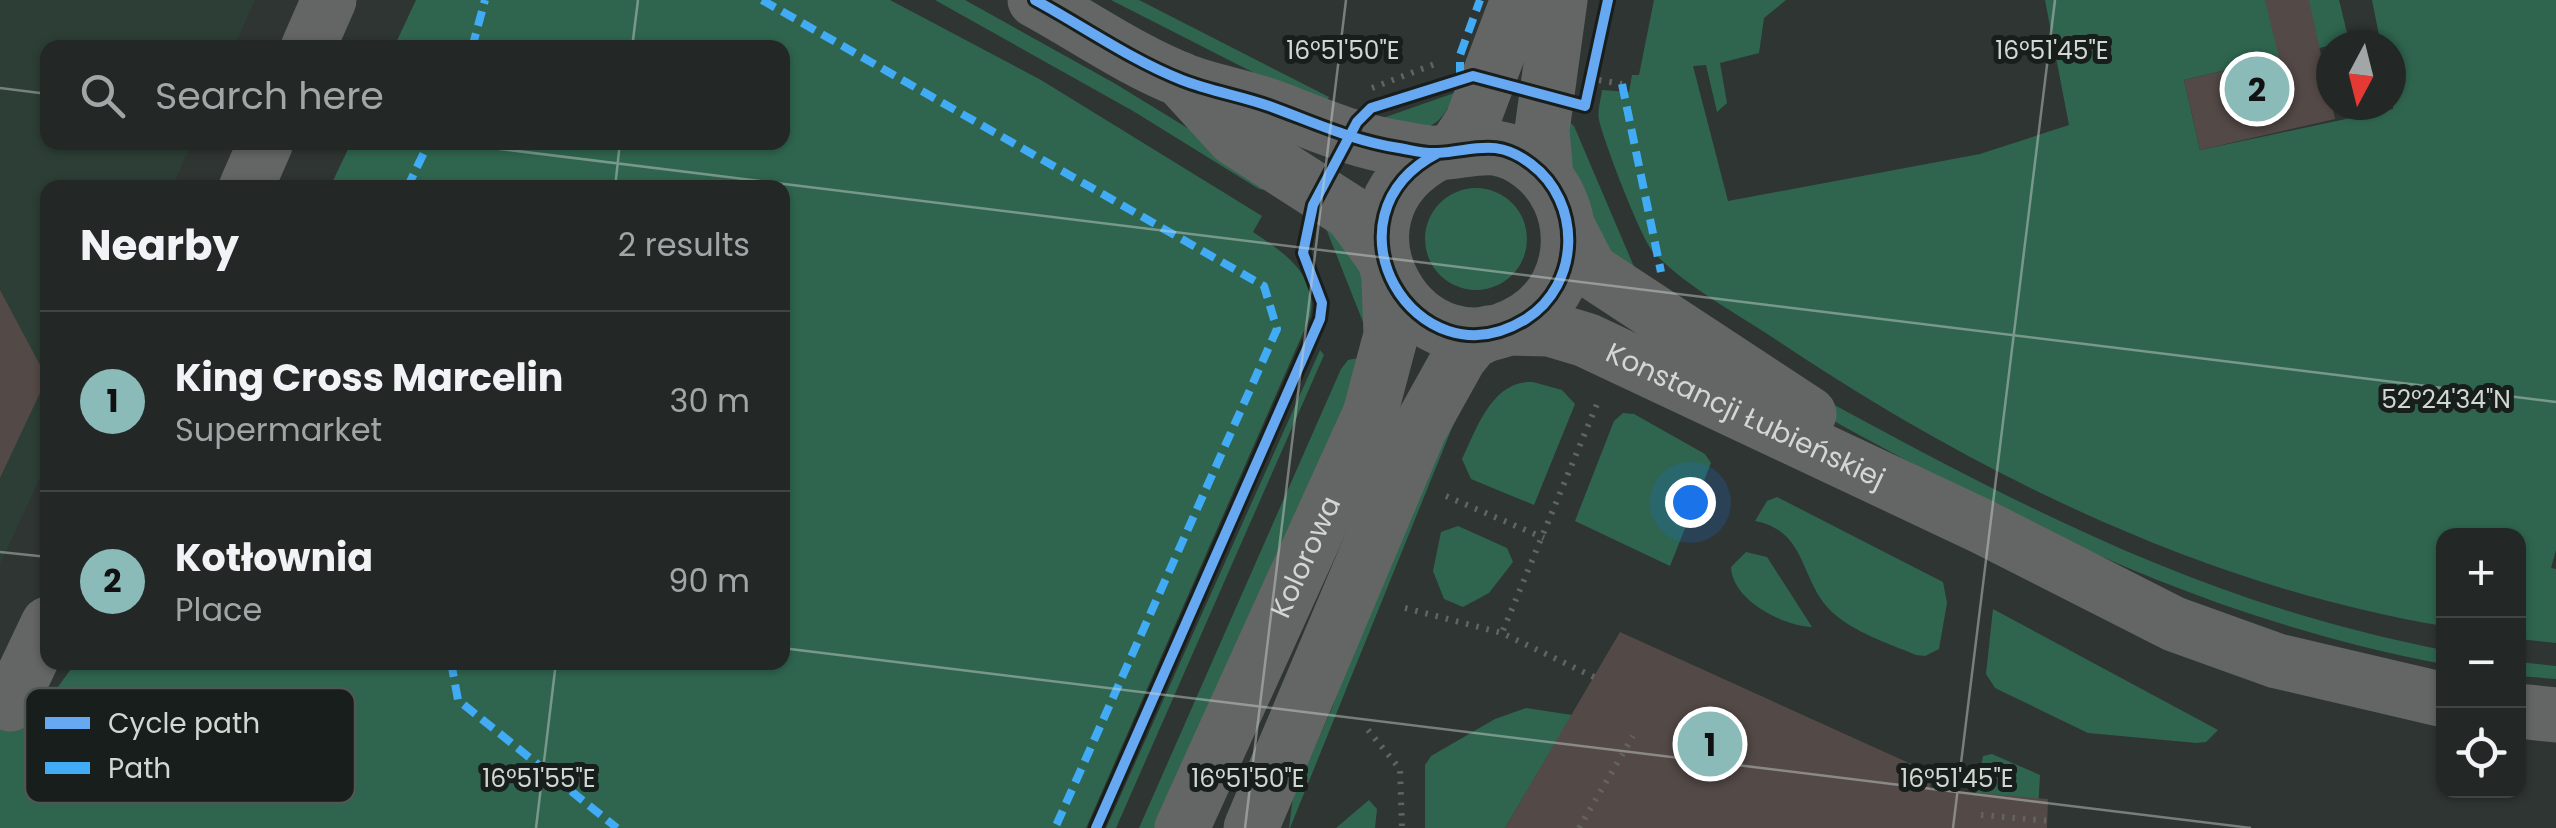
<!DOCTYPE html>
<html lang="en">
<head>
<meta charset="utf-8">
<style>
  :root { --surface:#232826; --page:#2f3432; --text:#f1f3f6; --muted:#a3a6a7; --line:#404443; --accent:#8bbbb9 }
  body { margin:0; font-family:Poppins,sans-serif; background:var(--page); color:var(--text) }
  .controls { position:absolute; right:30px; bottom:30px; display:grid; overflow:hidden; border-radius:20px; box-shadow:0 2px 8px #0004 }
  .controls button { width:90px; height:90px; display:grid; place-items:center; padding:0; border:0; border-bottom:2px solid var(--line); background:var(--surface); color:var(--text); font:50px sans-serif }
  .compass { position:absolute; left:2316px; top:30px; width:90px; height:90px; border-radius:50%; background:var(--surface); box-shadow:0 2px 8px #0004; rotate:187deg }
  .you { position:absolute; left:1690px; top:502px; width:35px; height:35px; margin:-25px; border:8px solid #fff; border-radius:50%; background:#1a73e8; box-shadow:0 0 0 15px #1a73e833 }
  .badge { display:grid; place-items:center; width:65px; height:65px; border-radius:50%; background:var(--accent); color:#111; font-size:32px; font-weight:700 }
  .pin { position:absolute; translate:-50% -50%; border:5px solid #fff; box-shadow:0 2px 10px #0006 }
  .list { margin:0; padding:0; list-style:none }
  h2 { display:flex; justify-content:space-between; align-items:center; height:130px; margin:0; padding:0 40px; font-size:42px }
  h2 small { font-size:32px; font-weight:400; color:var(--muted) }
  .list li { display:grid; grid-template-columns:65px 1fr auto; gap:30px; align-items:center; box-sizing:border-box; height:180px; padding:0 40px; border-top:2px solid var(--line) }
  .list b { display:block; font-size:38px; white-space:nowrap }
  .list p { margin:0; font-size:32px; white-space:nowrap; color:var(--muted) }
  .list em { font-size:32px; font-style:normal; color:var(--muted) }
  .icon { flex:none; width:55px; height:55px; fill:none; stroke:currentColor; stroke-width:2; stroke-linecap:round; stroke-linejoin:round }
  .map { position:relative; flex:none; width:2556px; height:828px; overflow:hidden }
  .search { position:absolute; background:var(--surface); box-shadow:0 2px 8px #0004; left:40px; top:40px; width:750px; height:110px; display:flex; align-items:center; gap:25px; box-sizing:border-box; padding:0 35px; border-radius:20px; color:var(--muted); font-size:38px }
  .panel { position:absolute; background:var(--surface); box-shadow:0 2px 8px #0004; left:40px; top:180px; width:750px; height:490px; border-radius:20px }
  .map>svg:first-child { display:block }
  .built { fill:#2c3e35 }
  .green { fill:#2f654f }
  .building { fill:#534947 }
  .lines { fill:none; stroke-linecap:round; stroke-linejoin:round }
  .path { stroke:#616462; stroke-width:6; stroke-dasharray:2.5 8; stroke-linecap:butt }
  .minor { stroke:#646665; stroke-width:55 }
  .quiet { stroke:#42abf6; stroke-width:8; stroke-dasharray:15 8; stroke-linecap:butt }
  .cycleway-casing { stroke:#181e1b; stroke-width:16 }
  .cycleway { stroke:#66a8f1; stroke-width:10 }
  .ticks { fill:none; stroke:#d1d8d4; stroke-width:2.5; stroke-opacity:0.45 }
  .labels { text-anchor:middle; dominant-baseline:central; stroke-width:10; stroke-linejoin:round; paint-order:stroke }
  .street-label { font-size:28px; fill:#d1d8d4; stroke:#181e1b }
  .key { fill:#181e1b; stroke:#505652; stroke-width:2.5 }
  .key-label { font-size:28px; fill:#d1d8d4 }
  .ticks-label { font-size:25px; text-anchor:middle; fill:#d1d8d4; stroke:#181e1b; stroke-width:10; stroke-linejoin:round; paint-order:stroke }
</style>
</head>
<body>
<div class="map">
<svg width="2556" height="828" viewBox="0 0 2556 828">
  <rect width="100%" height="100%" fill="#2f3532"/>
  <!-- built -->
  <path class="built" d="M0 0H255L234 47 48 48V142L192 143 172 187 48 188 47 463 0 564Z"/>
  <!-- green -->
  <path class="green" d="M416 0H890L1041 80 1262 216 1253 232C1282 251 1320 276 1310 317L1086 828H0V676L52 695 76 662H782V188L330 187 351 143 782 142V48L394 47Z
    M935 0H965L1114 83 1282 186 1276 192 1259 189 1133 111Z
    M1111 0H1139L1329 97 1323 108Z
    M1654 0H1786L1764 18 1759 53 1720 63 1727 103 1717 112 1706 65 1693 66 1728 201 1980 154 2069 125 2045 0H2339L2349 41 2184 80 2200 150 2393 109 2391 45H2381L2372 0H2556V550L2551 568 2556 569V643L2519 639 2518 536H2444L2443 626C2205 586 1978 475 1778 341 1738 314 1688 288 1654 253 1641 239 1604 142 1599 120 1597 110 1601 100 1602 90L1629 92 1632 75H1639Z
    M1457 92C1432 139 1428 128 1380 119Z
    M1568 121 1574 126 1635 269H1614L1572 182Z
    M1425 239a51 51 0 1 1 102 0a51 51 0 1 1-102 0Z
    M1325 221 1367 265 1363 322 1327 231Z
    M1320 350 1324 355 1116 828H1106Z
    M1358 358 1369 360 1156 828H1139L1341 369 1348 360Z
    M1533 382 1562 390 1575 404 1534 505 1471 479 1462 459C1477 428 1492 380 1533 382Z
    M1816 395C2028 510 2204 603 2443 650V664C2203 618 2022 525 1810 408Z
    M1623 413 1634 414 1705 454 1711 463 1670 566 1575 521 1614 421Z
    M1456 418 1290 828H1289L1293 797 1332 708 1396 523Z
    M1777 497 1943 582 1947 603 1939 649 1925 656 1916 655C1888 643 1855 633 1832 612 1799 581 1808 531 1755 521L1767 501Z
    M1458 526 1507 548 1513 562 1489 593 1463 607 1444 599 1433 571 1441 532Z
    M1746 552 1767 557 1812 627C1783 626 1732 600 1731 567Z
    M1993 609 2218 730 2206 742 2197 743 2088 733 1995 688 1986 674Z
    M2519 662 2556 666V679L2519 676Z
    M1526 708 1572 715 1505 828H1425V765L1431 756 1495 719Z
    M1992 754 2040 775 2037 828 1976 793 1983 756Z
    M1369 800 1377 809 1375 828H1336Z"/>
  <!-- building -->
  <path class="building" d="M2265 0H2309L2335 119 2200 150 2184 80 2279 58Z
    M0 290 47 378 0 478Z
    M1620 632 1931 773 1930 789 2048 799 2047 828H1505Z"/>
  <g class="lines">
    <!-- path -->
    <path class="path" d="M1599 80 1622 84
      M1372 88 1440 62
      M1446 496 1544 538
      M1405 608 1502 633
      M1594 677 1502 633 1597 404
      M1368 730 1400 769 1402 828
      M1981 815 2051 821
      M1579 828 1633 736"/>
    <!-- minor -->
    <g class="minor">
      <path d="M1035 0C1083 26 1131 60 1182 80 1210 91 1241 96 1269 106 1313 122 1353 141 1399 148 1411 150 1425 154 1437 153 1474 151 1496 137 1531 164 1582 202 1581 284 1526 319 1416 388 1315 216 1438 153"/>
      <path d="M308 48 329 0"/>
      <path d="M1180 79 1234 138 1351 213 1381 254"/>
      <path d="M1455 148 1472 122 1518 0"/>
      <path d="M1546 177 1542 130 1560 0"/>
      <path d="M246 188 266 142"/>
      <path d="M1569 229 1590 270 1809 414"/>
      <path id="s1" d="M1509 328 1549 329 1586 340 1979 525 2174 624 2277 661 2444 700"/>
      <path d="M10 704 48 624"/>
      <path d="M2518 711 2556 715"/>
      <path id="s2" d="M1182 828 1370 414 1391 335 1389 279"/>
      <path d="M1251 828 1420 428 1459 358 1472 342 1489 333"/>
    </g>
    <!-- quiet -->
    <path class="quiet" d="M762 0 1264 286 1277 329 1055 828
      M472 48 485 0
      M1460 77V55L1480 0
      M1622 84 1661 272
      M407 188 429 142
      M451 662 458 700 617 828"/>
    <!-- cycleway casing -->
    <g class="cycleway-casing">
      <path id="cycleway" d="M1035 0C1083 26 1131 60 1182 80 1210 91 1241 96 1269 106 1313 122 1353 141 1399 148 1411 150 1425 154 1437 153 1474 151 1496 137 1531 164 1582 202 1581 284 1526 319 1416 388 1315 216 1438 153
        M1096 828 1320 319 1322 303 1303 253 1313 205 1357 122 1371 108 1473 76 1585 106 1608 0"/>
    </g>
    <!-- cycleway -->
    <use href="#cycleway" class="cycleway"/>
  </g>
  <!-- ticks -->
  <path class="ticks" d="M632 48 638 0M0 88 48 94M444 142 2556 402M615 188 620 142M0 552 48 557M782 648 2251 828M536 828 556 662M1245 828 1346 0M1953 828 2055 0"/>
  <g class="labels">
    <!-- street labels -->
    <g class="street-label">
      <text stroke="none"><textPath href="#s1" startOffset="255">Konstancji Łubieńskiej</textPath></text>
      <text stroke="none"><textPath href="#s2" startOffset="298">Kolorowa</textPath></text>
    </g>
  </g>
  <!-- legend -->
  <rect x="25" y="688" width="330" height="115" rx="15" class="key"/>
  <rect x="45" y="717" width="45" height="12" fill="#66a8f1"/>
  <rect x="45" y="762" width="45" height="12" fill="#42abf6"/>
  <g class="key-label">
    <text x="108" y="733">Cycle path</text>
    <text x="108" y="778">Path</text>
  </g>
  <g class="ticks-label">
    <text x="1343" y="59">16°51'50"E</text>
    <text x="2052" y="59">16°51'45"E</text>
    <text x="2446" y="408">52°24'34"N</text>
    <text x="539" y="787">16°51'55"E</text>
    <text x="1248" y="787">16°51'50"E</text>
    <text x="1957" y="787">16°51'45"E</text>
  </g>
</svg>
<div class="controls">
<button>+</button>
<button>−</button>
<button><svg class="icon" aria-label="locate" viewBox="0 0 24 24"><circle cx="12" cy="12" r="6"/><path d="M12 2v4M12 18v4M2 12h4M18 12h4"/></svg></button>
</div>
<svg class="compass" viewBox="-18 -18 36 36"><path d="M0-13l5 13h-10z" fill="#e53935"/><path d="M0 13l5-13h-10z" fill="#a3a6a7"/></svg>
<div class="you"></div>
<div class="pin badge" style="left:1710px;top:744px">1</div>
<div class="pin badge" style="left:2257px;top:89px">2</div>
<div class="search"><svg class="icon" aria-label="search" viewBox="0 0 24 24"><circle cx="10" cy="10" r="6"/><path d="M15 15l6 6"/></svg>Search here</div>
<section class="panel">
<h2>Nearby<small>2 results</small></h2>
<ul class="list">
<li><span class="badge">1</span><div><b>King Cross Marcelin</b><p>Supermarket</p></div><em>30 m</em></li>
<li><span class="badge">2</span><div><b>Kotłownia</b><p>Place</p></div><em>90 m</em></li>
</ul>
</section>
</div>
</body>
</html>
